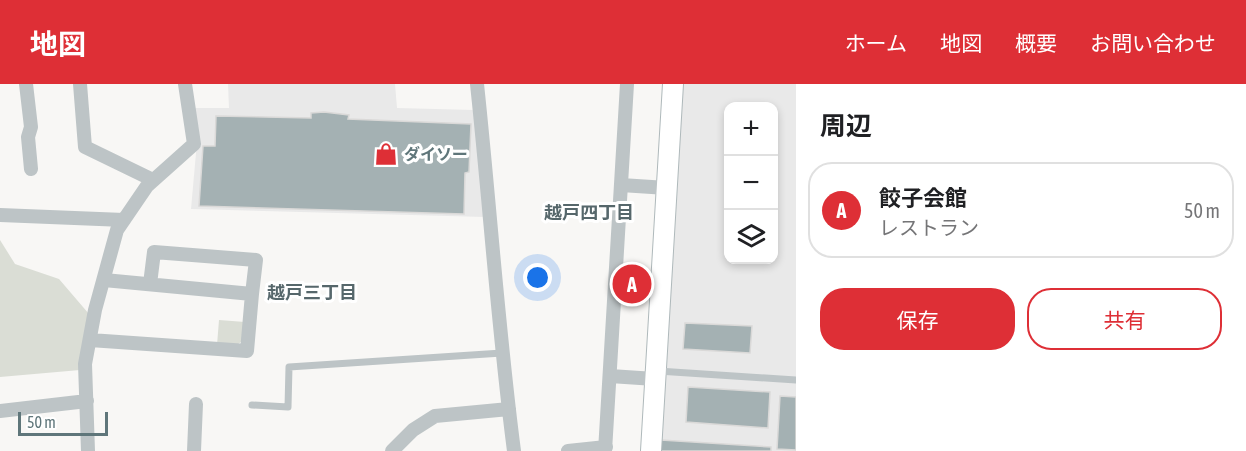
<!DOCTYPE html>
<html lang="ja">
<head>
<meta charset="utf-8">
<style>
  :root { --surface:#fff; --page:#f2f2f2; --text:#202124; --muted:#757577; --line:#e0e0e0; --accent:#de2f36 }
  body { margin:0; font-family:"Asap Condensed","Noto Sans JP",sans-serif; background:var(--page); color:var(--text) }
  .controls { position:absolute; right:18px; top:18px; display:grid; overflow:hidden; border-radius:12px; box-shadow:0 3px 9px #0003 }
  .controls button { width:54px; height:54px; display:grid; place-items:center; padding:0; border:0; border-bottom:2px solid var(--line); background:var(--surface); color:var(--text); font:30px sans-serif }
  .scale { position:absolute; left:18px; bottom:15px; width:90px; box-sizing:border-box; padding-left:6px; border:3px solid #5f767a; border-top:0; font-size:16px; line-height:21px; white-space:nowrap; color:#5f767a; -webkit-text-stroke:4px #fff; paint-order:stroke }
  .you { position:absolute; left:538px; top:194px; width:21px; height:21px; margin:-15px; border:4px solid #fff; border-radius:50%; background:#1a73e8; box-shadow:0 0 0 9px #1a73e833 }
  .badge { display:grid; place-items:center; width:39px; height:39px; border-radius:50%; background:var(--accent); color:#fff; font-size:20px; font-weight:700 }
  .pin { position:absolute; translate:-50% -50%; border:3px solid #fff; box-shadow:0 2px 6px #0006 }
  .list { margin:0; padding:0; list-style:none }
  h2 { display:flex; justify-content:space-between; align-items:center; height:78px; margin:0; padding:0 24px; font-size:26px }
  h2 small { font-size:20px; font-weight:400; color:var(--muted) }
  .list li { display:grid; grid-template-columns:39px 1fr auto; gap:18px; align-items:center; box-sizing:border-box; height:96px; margin:0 12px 12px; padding:0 12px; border:2px solid var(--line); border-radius:24px }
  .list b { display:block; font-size:22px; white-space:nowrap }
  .list p { margin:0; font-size:20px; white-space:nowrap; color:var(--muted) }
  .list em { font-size:20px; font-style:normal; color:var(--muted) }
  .actions { display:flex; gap:12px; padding:18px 24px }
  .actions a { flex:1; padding:14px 0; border:2px solid var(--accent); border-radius:24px; text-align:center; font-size:21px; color:var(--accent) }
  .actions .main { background:var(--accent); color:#fff }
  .icon { flex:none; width:33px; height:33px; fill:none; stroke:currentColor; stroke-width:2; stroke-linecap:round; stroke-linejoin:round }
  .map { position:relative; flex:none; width:796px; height:367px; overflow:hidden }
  header { display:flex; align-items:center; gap:36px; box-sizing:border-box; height:84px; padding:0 30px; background:var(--accent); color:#fff }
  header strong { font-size:28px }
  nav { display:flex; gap:33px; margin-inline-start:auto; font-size:21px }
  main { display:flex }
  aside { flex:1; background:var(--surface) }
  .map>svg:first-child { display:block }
  .built { fill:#e9e9e9; fill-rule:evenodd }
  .green { fill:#daddd5 }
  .building { fill:#a4b1b3; stroke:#dad9d8; stroke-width:1.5 }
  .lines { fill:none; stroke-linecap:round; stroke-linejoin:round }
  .secondary-casing { stroke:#afb9bb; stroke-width:22 }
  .lane { stroke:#bdc4c6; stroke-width:7 }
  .street { stroke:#bdc4c6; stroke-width:14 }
  .secondary { stroke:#fff; stroke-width:20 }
  .labels { text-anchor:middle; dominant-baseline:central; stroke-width:6; stroke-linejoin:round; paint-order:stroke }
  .poi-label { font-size:16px; font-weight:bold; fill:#5f767a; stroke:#fff; text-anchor:start }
  .neighbourhood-label { font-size:18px; font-weight:bold; fill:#56676b; stroke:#fff }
</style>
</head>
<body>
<header>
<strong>地図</strong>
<nav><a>ホーム</a><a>地図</a><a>概要</a><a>お問い合わせ</a></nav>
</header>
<main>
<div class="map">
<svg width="796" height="367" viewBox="0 0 796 367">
  <rect width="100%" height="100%" fill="#f8f7f5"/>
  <!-- built -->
  <path class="built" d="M228 0H395L397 24 474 26 485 133 191 125 197 58 193 24H229Z
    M679 0H796V367H656ZM728 22H774V176H728Z"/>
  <!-- green -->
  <path class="green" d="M0 156 15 180 59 195 89 230 80 286 0 293Z
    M219 236 245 238 243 256 236 262 217 261Z"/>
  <!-- building -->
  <path class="building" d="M324 28 349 31 348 35 471 40 469 88 465 89 464 130 199 122 203 62H215L216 32 311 34V29Z
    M621 192 644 194V209L620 206Z
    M685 239 752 242 750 269 683 265Z
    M688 303 770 308 768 344 686 338Z
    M780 312 796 313V366L777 365Z
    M661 356 771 363V367H660Z"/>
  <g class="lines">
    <!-- secondary casing -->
    <g class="secondary-casing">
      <path id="secondary" d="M651 367 673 0"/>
    </g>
    <!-- lane -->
    <path class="lane" d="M658 287 796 296
      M252 321 288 323 289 283 502 269"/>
    <!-- street -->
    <path class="street" d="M26 0 31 43 28 53 31 85
      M80 0 85 63 153 96
      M477 0C490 122 498 245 514 367
      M621 101 667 104
      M0 131 124 136
      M150 200 154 168 256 176 252 210
      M90 256 247 267 252 210 104 196
      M610 292 655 295
      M0 327 87 317
      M88 367 85 280 95 226 117 146 147 102 194 60 185 0
      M194 367 196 320
      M392 367 413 346 435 332 509 325
      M568 367 606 363
      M605 367 627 0"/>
    <!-- secondary -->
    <use href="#secondary" class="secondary"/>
  </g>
  <!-- icons -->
  <defs>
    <g id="shop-bare" transform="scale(1.8)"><path d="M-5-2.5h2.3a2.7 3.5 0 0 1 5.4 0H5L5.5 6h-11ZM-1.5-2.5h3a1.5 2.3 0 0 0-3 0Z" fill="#de2f36" stroke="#fff" stroke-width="2.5" paint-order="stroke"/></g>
  </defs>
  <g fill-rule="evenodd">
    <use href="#shop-bare" x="386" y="70"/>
  </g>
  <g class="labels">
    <!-- poi labels -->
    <g class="poi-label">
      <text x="404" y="70">ダイソー</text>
    </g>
    <!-- neighbourhood labels -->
    <g class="neighbourhood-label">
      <text x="589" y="128">越戸四丁目</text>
      <text x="312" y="208">越戸三丁目</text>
    </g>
  </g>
</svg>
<div class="controls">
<button>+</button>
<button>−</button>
<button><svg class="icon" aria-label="layers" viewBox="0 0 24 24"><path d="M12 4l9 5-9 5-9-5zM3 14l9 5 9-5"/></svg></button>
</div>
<div class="scale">50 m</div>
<div class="you"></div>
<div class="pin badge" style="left:632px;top:200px">A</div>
</div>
<aside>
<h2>周辺<small></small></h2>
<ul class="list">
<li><span class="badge">A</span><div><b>餃子会館</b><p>レストラン</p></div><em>50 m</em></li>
</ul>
<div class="actions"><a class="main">保存</a><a>共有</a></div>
</aside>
</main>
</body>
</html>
